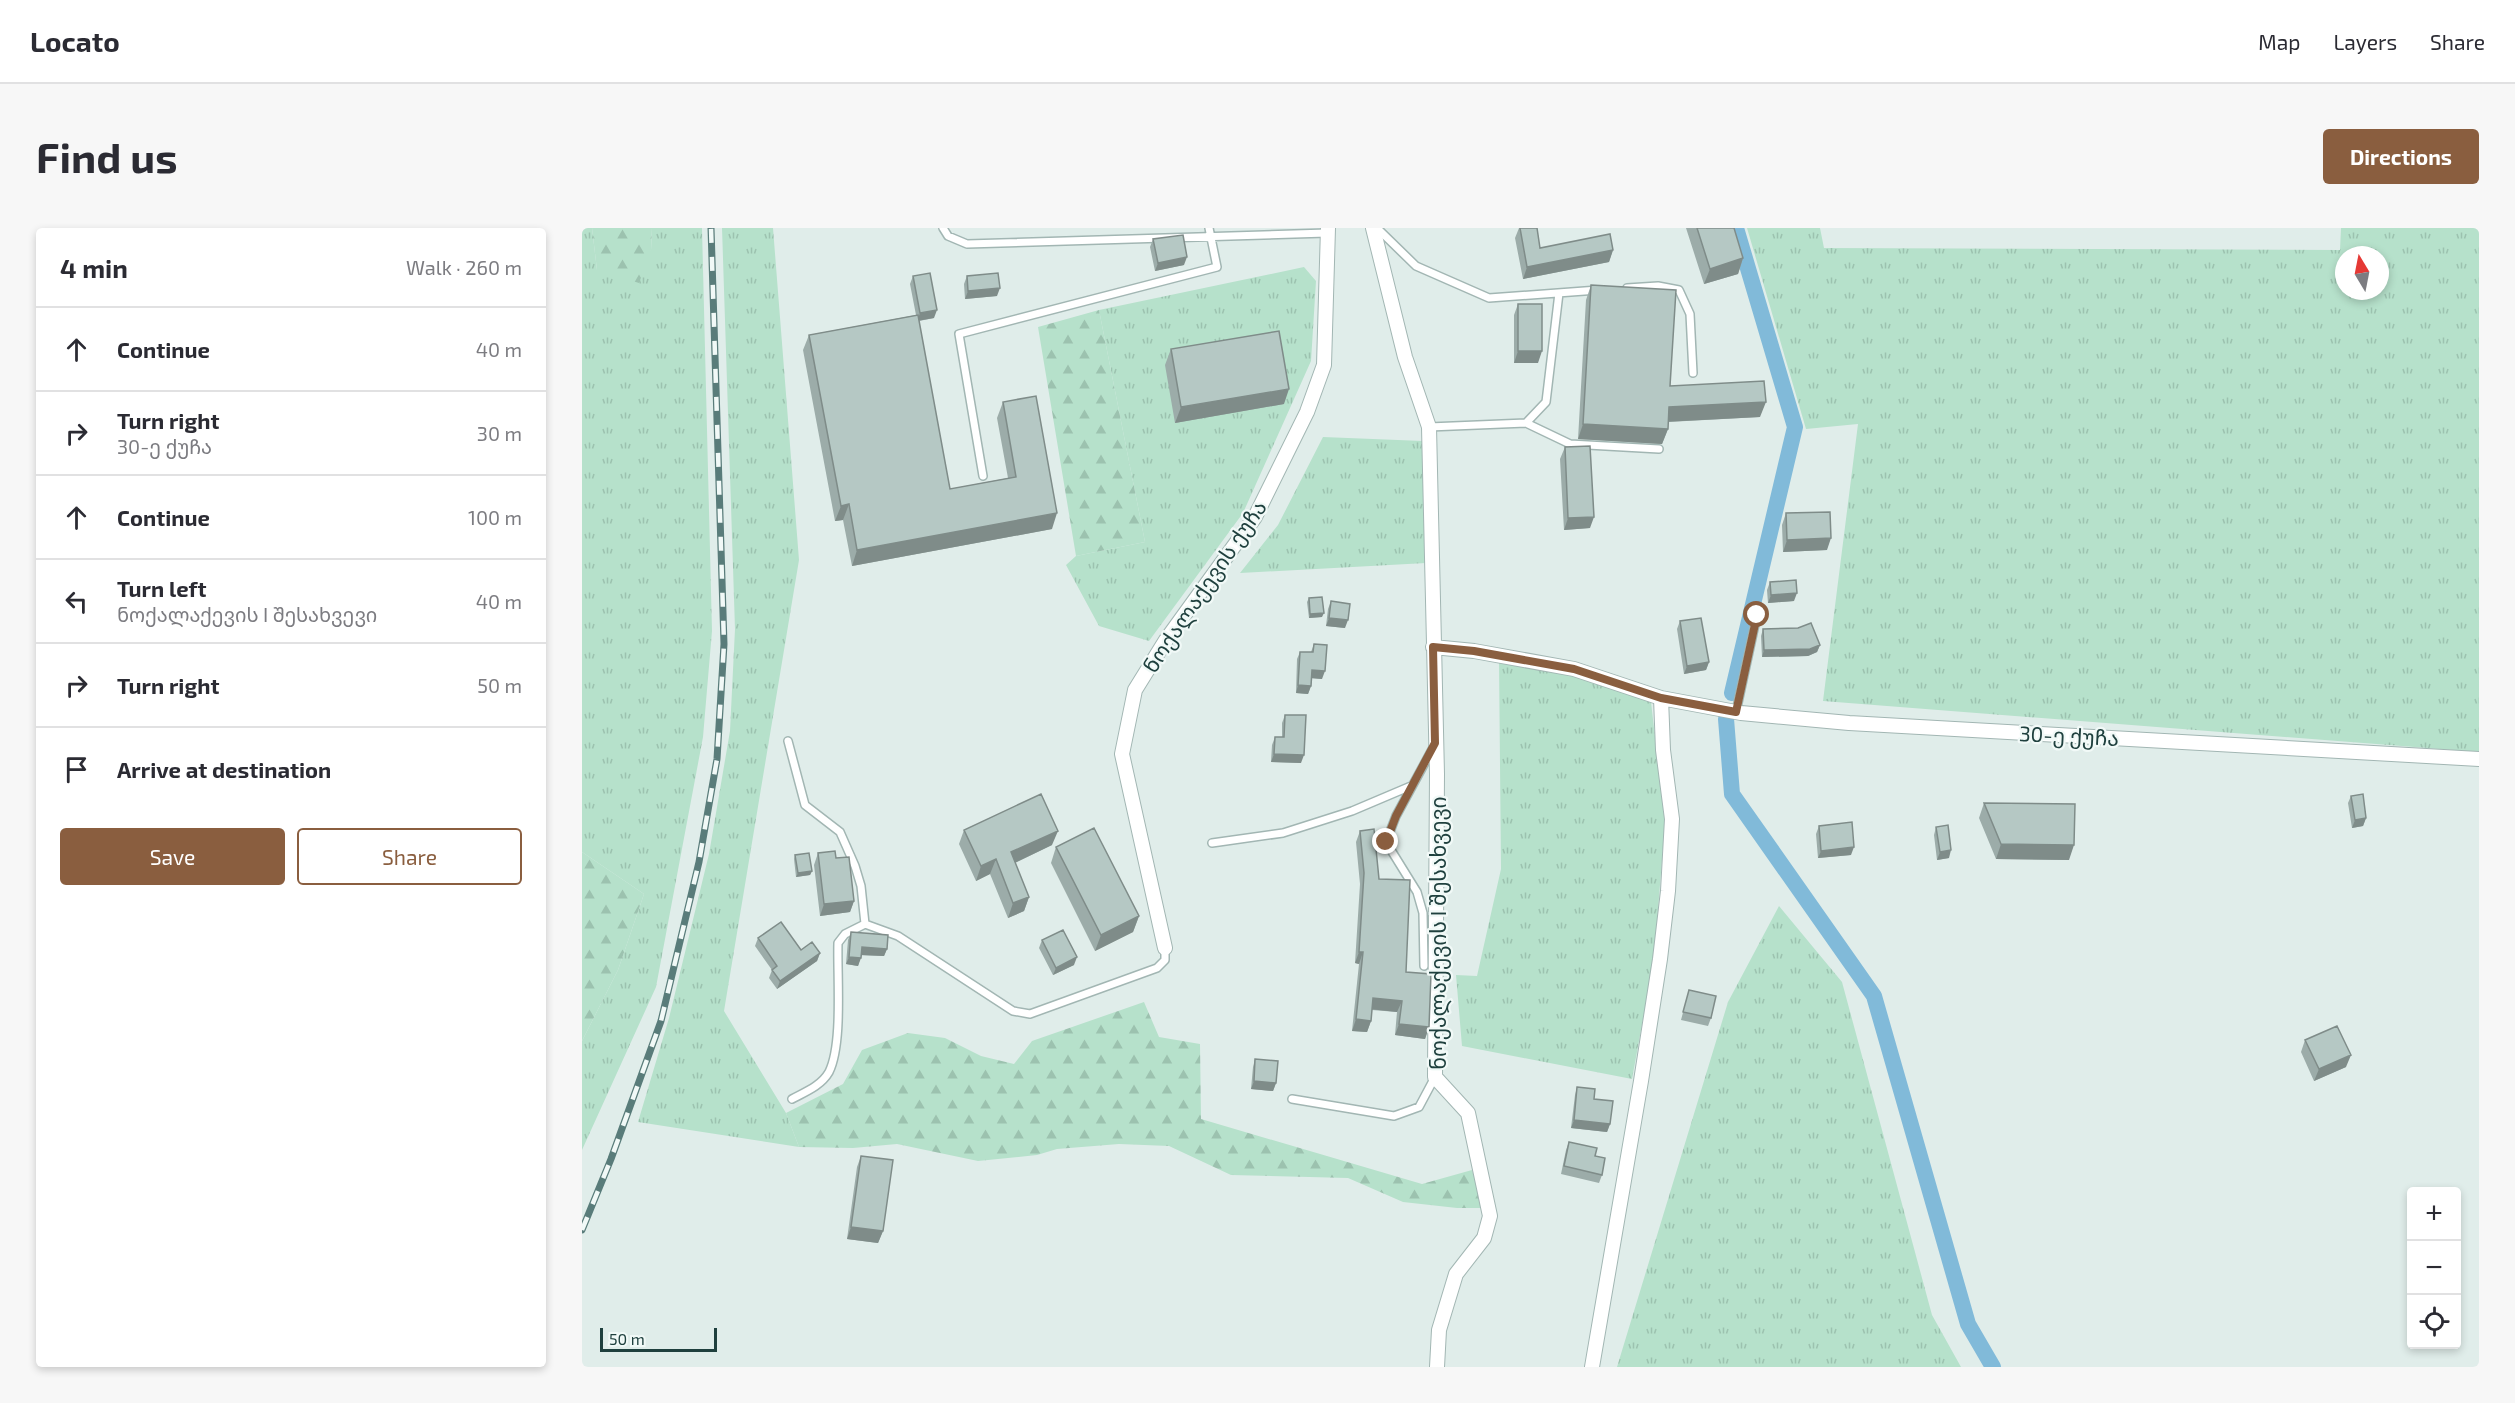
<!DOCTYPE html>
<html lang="en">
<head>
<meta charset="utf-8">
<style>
  :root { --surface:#fff; --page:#f7f7f7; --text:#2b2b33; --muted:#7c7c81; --line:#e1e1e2; --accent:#8a5e3f }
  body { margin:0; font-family:"Exo 2","Noto Sans Georgian",sans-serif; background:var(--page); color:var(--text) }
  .controls { position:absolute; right:18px; bottom:18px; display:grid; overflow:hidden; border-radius:6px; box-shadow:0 3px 9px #0003 }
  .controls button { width:54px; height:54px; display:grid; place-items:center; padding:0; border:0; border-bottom:2px solid var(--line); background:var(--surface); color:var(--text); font:30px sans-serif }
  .compass { position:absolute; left:1753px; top:18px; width:54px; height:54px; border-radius:50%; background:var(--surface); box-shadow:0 3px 9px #0003; rotate:350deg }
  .scale { position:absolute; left:18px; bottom:15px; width:117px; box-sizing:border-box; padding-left:6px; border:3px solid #1f403e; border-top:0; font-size:16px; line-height:21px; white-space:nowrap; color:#1f403e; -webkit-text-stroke:4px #f1f9f7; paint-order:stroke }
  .stop { position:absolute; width:18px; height:18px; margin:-14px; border:4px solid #8a5e3f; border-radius:50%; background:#fff }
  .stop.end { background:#8a5e3f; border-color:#fff; box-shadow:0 2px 6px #0008 }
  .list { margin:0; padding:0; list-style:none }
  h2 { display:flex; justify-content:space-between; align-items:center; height:78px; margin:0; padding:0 24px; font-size:26px }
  h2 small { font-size:20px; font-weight:400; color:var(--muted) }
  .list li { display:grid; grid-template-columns:39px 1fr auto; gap:18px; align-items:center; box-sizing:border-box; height:84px; padding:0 24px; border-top:2px solid var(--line) }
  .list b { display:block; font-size:22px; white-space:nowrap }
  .list p { margin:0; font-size:20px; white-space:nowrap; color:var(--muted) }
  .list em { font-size:20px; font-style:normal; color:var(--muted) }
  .actions { display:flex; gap:12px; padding:18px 24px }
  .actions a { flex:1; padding:14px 0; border:2px solid var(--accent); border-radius:6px; text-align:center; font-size:21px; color:var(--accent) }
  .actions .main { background:var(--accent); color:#fff }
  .icon { flex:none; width:33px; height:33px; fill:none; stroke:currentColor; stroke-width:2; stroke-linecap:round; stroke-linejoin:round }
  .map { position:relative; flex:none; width:1897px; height:1139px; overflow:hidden; border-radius:6px }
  header { display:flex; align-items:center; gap:36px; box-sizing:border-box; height:84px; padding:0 30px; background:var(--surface); border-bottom:2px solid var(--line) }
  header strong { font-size:28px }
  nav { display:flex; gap:33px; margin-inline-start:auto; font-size:21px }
  .intro { display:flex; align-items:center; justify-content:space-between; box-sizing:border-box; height:144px; padding:0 36px }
  h1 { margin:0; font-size:42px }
  .button { padding:15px 27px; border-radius:6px; background:var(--accent); color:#fff; font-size:21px; font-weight:700 }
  main { display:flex; gap:36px; padding:0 36px }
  aside { flex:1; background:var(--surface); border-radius:6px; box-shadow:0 3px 9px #0003 }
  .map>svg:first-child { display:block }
  .grass { fill:url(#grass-tufts); fill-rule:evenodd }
  .forest { fill:url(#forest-firs) }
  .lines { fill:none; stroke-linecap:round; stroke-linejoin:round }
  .canal { stroke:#81bad9; stroke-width:16 }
  .service-casing { stroke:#a2b6b3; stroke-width:10 }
  .minor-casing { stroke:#a2b6b3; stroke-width:16 }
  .service { stroke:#fff; stroke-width:7 }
  .minor { stroke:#fff; stroke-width:14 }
  .rail-casing { stroke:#597c7a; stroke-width:7 }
  .rail { stroke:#f1f9f7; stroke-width:4.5; stroke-dasharray:14; stroke-linecap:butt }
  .wall { fill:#9caca9 }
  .shaded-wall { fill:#7f8c89 }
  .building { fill:#b5c8c4; stroke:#7f8c89; stroke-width:1.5 }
  .route { stroke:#8a5e3f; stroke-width:8 }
  .labels { text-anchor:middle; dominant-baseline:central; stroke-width:4.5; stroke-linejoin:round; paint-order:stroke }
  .street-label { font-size:21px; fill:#1f403e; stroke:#f1f9f7 }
</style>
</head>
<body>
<header>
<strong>Locato</strong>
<nav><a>Map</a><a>Layers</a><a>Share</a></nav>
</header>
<div class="intro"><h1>Find us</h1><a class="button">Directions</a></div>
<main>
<aside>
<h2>4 min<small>Walk · 260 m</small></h2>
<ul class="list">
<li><svg class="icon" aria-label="ahead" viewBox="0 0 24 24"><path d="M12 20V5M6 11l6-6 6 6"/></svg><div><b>Continue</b></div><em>40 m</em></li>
<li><svg class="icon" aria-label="right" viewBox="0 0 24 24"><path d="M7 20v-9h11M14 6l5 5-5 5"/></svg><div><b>Turn right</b><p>30-ე ქუჩა</p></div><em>30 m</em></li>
<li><svg class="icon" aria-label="ahead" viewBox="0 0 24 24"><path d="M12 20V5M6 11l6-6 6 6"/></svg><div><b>Continue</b></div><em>100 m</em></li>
<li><svg class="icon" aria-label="left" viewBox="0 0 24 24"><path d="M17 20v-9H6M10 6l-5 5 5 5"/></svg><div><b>Turn left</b><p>ნოქალაქევის I შესახვევი</p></div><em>40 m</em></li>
<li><svg class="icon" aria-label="right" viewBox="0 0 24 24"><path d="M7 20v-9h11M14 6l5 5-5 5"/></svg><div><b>Turn right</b></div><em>50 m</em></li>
<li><svg class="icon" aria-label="arrive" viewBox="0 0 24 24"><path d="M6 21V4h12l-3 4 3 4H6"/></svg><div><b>Arrive at destination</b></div></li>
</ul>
<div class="actions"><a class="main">Save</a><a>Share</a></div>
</aside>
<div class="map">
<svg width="1897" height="1139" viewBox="0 0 1897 1139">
  <defs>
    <pattern id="grass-tufts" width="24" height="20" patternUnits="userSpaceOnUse" patternTransform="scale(1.5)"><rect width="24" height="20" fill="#b6e1cb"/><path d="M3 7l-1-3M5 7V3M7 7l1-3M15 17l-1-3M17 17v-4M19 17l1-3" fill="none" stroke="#9cc2af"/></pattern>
    <pattern id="forest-firs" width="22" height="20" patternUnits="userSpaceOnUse" patternTransform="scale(1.5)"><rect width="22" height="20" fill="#b6e1cb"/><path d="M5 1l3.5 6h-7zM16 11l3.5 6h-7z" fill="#9cc2af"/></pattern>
  </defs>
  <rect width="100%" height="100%" fill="#e0edea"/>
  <!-- grass -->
  <path class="grass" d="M0 0H10L15 42 69 22 70 0H120L130 403 121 509 74 759 0 922V813L36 742 62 666 0 624Z
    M140 0H191L217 332 142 783 204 885 217 919 56 894 87 790 127 626 148 503 153 401Z
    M1165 0H1238L1242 20 1758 22 1759 0H1897V524L1241 473 1276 196 1224 201ZM1762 27H1798V63H1762Z
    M722 39 734 53 729 133 661 285 567 413 517 398 484 337 494 328 563 314 517 82Z
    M741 209 841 213 844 335 658 345 696 297Z
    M917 432 997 444 1069 474 1083 595 1072 731 1050 851 880 818 874 747 895 748 919 641Z
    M1197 678 1260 754 1350 1087 1379 1139H1035L1146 774Z"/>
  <!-- forest -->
  <path class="forest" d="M10 0H70L69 22 57 55 15 42Z
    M517 82 563 314 494 328 456 99Z
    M0 624 62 666 36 742 0 813Z
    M562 774 577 809 618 816 619 891 840 956 890 942 902 980H875L821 974 766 950 649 947 587 918 537 916 475 921 455 927 396 933 315 916 271 920 217 919 204 885 261 856 280 822 326 805 363 810 399 828 432 836 450 813Z"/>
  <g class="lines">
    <!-- canal -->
    <path class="canal" d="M1150 465 1213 199 1154 0
      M1144 491 1150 566 1292 768 1386 1096 1411 1139"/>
    <!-- service casing -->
    <g class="service-casing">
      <path id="service" d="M361 0 366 8 385 16 745 5
        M795 0 834 38 907 70 1016 62
        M1045 60 1076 58 1097 62 1108 86 1111 145
        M944 195 988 216 1077 221
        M847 199 944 195 964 174 977 65
        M401 248 377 106 635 39 627 0
        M1154 484 1175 387
        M206 513 223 577 258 604 273 638 279 658 283 696
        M630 615 701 605 770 583 829 558
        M842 738 841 685 835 664 804 614 814 588 852 518
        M210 871C223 864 239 858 247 844 261 816 255 749 256 715L263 706 283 696 316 708 431 783 448 786 575 740 583 732V720
        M710 871 812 888 837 879 853 849"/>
    </g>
    <!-- minor casing -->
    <g class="minor-casing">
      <path id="minor" d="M791 0 823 129 847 199 855 546 853 849 886 885 908 988 902 1010 874 1046 857 1102 855 1139
        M851 419 892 423 992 441 1079 470 1159 485 1267 495 1897 531
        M583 720 540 526 553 462 584 412 673 289 725 184 742 137 746 0
        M1010 1139 1059 853 1078 731 1086 663 1090 591 1081 522 1079 470"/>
    </g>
    <!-- service -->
    <use href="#service" class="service"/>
    <!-- minor -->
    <use href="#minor" class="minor"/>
    <!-- rail casing -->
    <g class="rail-casing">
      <path id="rail" d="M0 1002 29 931 79 793 117 634 135 531 142 416 129 0"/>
    </g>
    <!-- rail -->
    <use href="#rail" class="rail"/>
  </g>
  <!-- wall -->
  <path class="wall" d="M937 0H955L958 20 1031 22 1027 34 941 51 933 10Z
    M1104 0H1152L1161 30 1156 46 1122 56Z
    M571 11 602 37 573 43 568 19Z
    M331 48 352 90 337 93 368 261 426 250 415 190 421 174 470 301 270 338 261 292 253 293 221 122 227 107 334 87 328 56Z
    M385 48 415 68 383 71 382 56Z
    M1009 57 1088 158 1178 189 1086 194V201L1080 216 996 211 1004 72Z
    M936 76 956 135H932V87Z
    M589 121 702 176 593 195 583 137Z
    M983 219 1008 300 982 302 978 231Z
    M1204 285 1245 322 1201 324 1200 297Z
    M1188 354 1212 373 1186 375 1185 362Z
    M727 370 740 389 727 390 725 374Z
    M749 373 763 400 744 398 746 381Z
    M1098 393 1127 434 1124 442 1102 446 1095 401Z
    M1181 401 1238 417 1235 424 1226 428 1180 429 1179 408Z
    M732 416 740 451 730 450 729 458 726 466 714 465 715 431 718 424H729Z
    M703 487 719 535 689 534 690 517 693 509H700V495Z
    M1769 568 1784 590 1781 598 1770 600 1766 575Z
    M1402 575 1487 632 1414 631 1397 590Z
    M1237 598 1269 627 1236 630 1234 606Z
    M1354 599 1367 630 1355 632 1352 607Z
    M382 602 470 617 433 635 447 669 442 683 426 690 408 646 394 653 377 616Z
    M778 603 797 651 824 744 847 799 843 811 813 807 815 784 790 782 789 793 785 804 770 803 777 736 773 735 778 656 774 614Z
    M474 619 557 688 551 704 513 723 469 635Z
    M236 625 254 630 272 673 268 684 238 688 232 637Z
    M213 627 230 643 228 647 214 649 212 631Z
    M269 704 305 721 302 728 279 727 276 738 264 736 266 712Z
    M176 710 219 722 238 725 235 733 195 761 187 750 190 742 173 718Z
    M460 712 492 737 471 747 457 720Z
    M1107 762 1129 790 1126 798 1099 792Z
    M1723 812 1764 839 1732 853 1719 824Z
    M673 831 694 855 691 863 669 861 671 839Z
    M995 859 1012 871 1028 896 1025 904 989 900 993 867Z
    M987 914 1013 928 1020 947 1017 955 979 946 984 922Z
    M279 928 301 1003 296 1015 265 1011 275 939Z"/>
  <!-- shaded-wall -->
  <path class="shaded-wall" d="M1031 22 1027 34 941 51 945 39Z
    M605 29 602 37 573 43 576 35Z
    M1161 30 1156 46 1122 56 1128 41Z
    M418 60 415 68 383 71 386 63Z
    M355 82 352 90 335 93 338 85Z
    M936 123H960L956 135H932Z
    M707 161 702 176 593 195 599 179Z
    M1184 174 1178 189 1081 194 1087 179Z
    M1001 196 1086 201 1080 216 996 211Z
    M267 276 261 292 253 293 259 278Z
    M475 285 470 301 270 338 275 322Z
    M1012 289 1008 300 982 302 986 290Z
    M1249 310 1245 322 1201 324 1205 312Z
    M1215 365 1212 373 1186 375 1189 367Z
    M742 385 740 389 727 390 728 386Z
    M747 390 766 392 763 400 744 398Z
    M1238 417 1235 424 1226 428 1180 429 1182 422Z
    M1127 434 1124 442 1102 446 1105 438Z
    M730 442 743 443 740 451 727 450Z
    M716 457 729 458 726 466 714 465Z
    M692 526 722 527 719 535 689 534Z
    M1784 590 1781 598 1770 600 1773 592Z
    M476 603 470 617 424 639 429 624Z
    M1419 616 1492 617 1487 632 1414 631Z
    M1272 619 1269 627 1236 630 1239 623Z
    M1369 622 1367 630 1355 632 1358 624Z
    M414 631 408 646 394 653 399 638Z
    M230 643 228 647 214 649 216 645Z
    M447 669 442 683 426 690 431 675Z
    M272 673 268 684 238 688 242 676Z
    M557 688 551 704 513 723 519 707Z
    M280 719 305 721 302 728 277 727Z
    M777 724H781L777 736 773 735Z
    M238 725 235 733 195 761 198 753Z
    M267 729 279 730 276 738 264 736Z
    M495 729 492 737 471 747 474 740Z
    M791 770 820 773 815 784 787 781Z
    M774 791 789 793 785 804 770 803Z
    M817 796 847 799 843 811 813 807Z
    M1769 827 1764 839 1732 853 1737 841Z
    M672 853 694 855 691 863 669 861Z
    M992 892 1028 896 1025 904 989 900Z
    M269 999 301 1003 296 1015 265 1011Z"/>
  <!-- building -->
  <path class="building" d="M938 0H955L958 20 1028 6 1031 22 945 39Z
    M1115 0H1152L1161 30 1128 41Z
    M601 7 605 29 576 35 571 11Z
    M348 45 355 82 338 85 331 48Z
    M416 45 418 60 386 63 385 48Z
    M1009 57 1094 62 1088 158 1182 153 1184 174 1087 179 1086 201 1001 196Z
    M936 76H960V123H936Z
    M336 87 368 261 434 249 421 174 454 168 475 285 275 322 267 276 259 278 227 107Z
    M697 103 707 161 599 179 589 121Z
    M1008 218 1012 289 986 290 983 219Z
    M1248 284 1249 310 1205 312 1204 285Z
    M1214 352 1215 365 1189 367 1188 354Z
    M740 369 742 385 728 386 727 370Z
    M749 373 768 376 766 392 747 390Z
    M1119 390 1127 434 1105 438 1098 393Z
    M1229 395 1238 417 1228 421 1182 422 1181 401 1216 400Z
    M732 416 745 417 743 443 730 442 729 458 716 457 718 424H731Z
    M703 487H724L722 527 692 526 693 509H702Z
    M459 566 476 603 429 624 447 669 431 675 414 631 399 638 382 602Z
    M1781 566 1784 590 1773 592 1769 568Z
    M1402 575 1493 576 1492 617 1419 616Z
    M1270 594 1272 619 1239 623 1237 598Z
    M1366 597 1369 622 1358 624 1354 599Z
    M512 600 557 688 519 707 474 619Z
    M792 601 797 651 828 652 824 744 849 746 847 799 817 796 820 773 791 770 789 793 774 791 781 724H777L782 645 778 603Z
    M253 623 254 630 267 629 272 673 242 676 236 625Z
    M227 625 230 643 216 645 213 627Z
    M199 694 219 722 230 714 238 725 198 753 190 742 195 738 176 710Z
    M481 702 495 729 474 740 460 712Z
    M269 704 306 707 305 721 280 719 279 730 267 729Z
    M1107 762 1134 768 1129 790 1101 784Z
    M1755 798 1769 827 1737 841 1723 812Z
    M673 831 696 833 694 855 672 853Z
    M995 859 1013 861 1012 871 1031 873 1028 896 992 892Z
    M987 914 1015 920 1013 928 1023 930 1020 947 982 938Z
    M279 928 311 932 301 1003 269 999Z"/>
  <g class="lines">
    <!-- route -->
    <path class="route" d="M804 614 814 588 853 515 851 419 892 423 992 441 1079 470 1154 484 1175 387"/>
  </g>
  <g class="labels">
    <!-- street labels -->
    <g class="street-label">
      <text transform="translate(622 358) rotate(-56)">ნოქალაქევის ქუჩა</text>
      <text transform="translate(1487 507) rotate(3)">30-ე ქუჩა</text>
      <text transform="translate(855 705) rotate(-90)">ნოქალაქევის I შესახვევი</text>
    </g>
  </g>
</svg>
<div class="controls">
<button>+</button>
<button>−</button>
<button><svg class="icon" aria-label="locate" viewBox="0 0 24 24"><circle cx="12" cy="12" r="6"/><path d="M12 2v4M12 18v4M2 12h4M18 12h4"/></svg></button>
</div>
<svg class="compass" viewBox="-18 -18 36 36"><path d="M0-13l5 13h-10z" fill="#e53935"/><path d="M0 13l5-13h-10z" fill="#7c7c81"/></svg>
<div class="scale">50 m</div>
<div class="stop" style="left:1175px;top:387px"></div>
<div class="stop end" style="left:804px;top:614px"></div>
</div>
</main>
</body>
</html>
